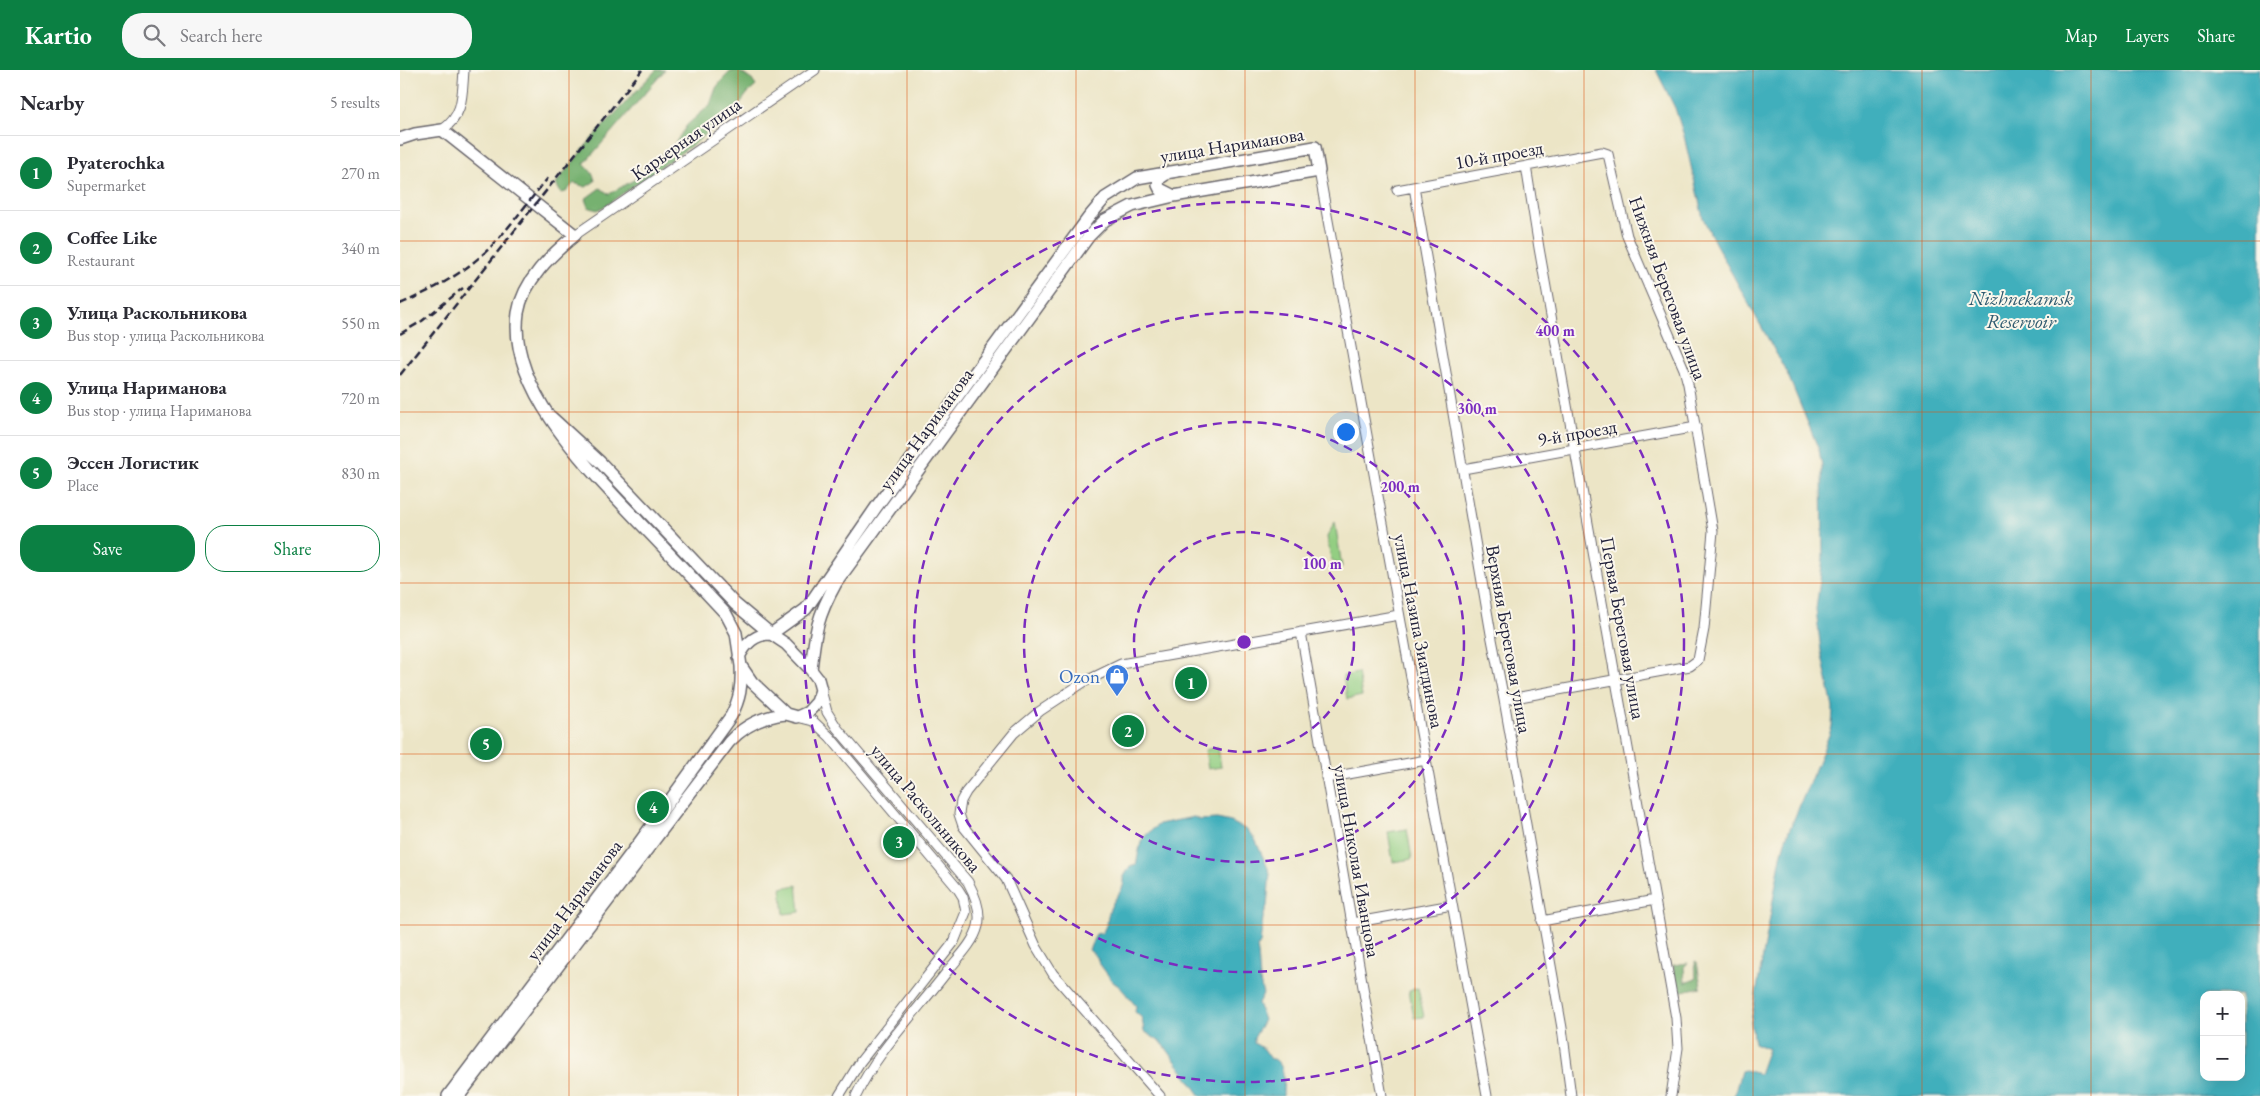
<!DOCTYPE html>
<html lang="en">
<head>
<meta charset="utf-8">
<style>
  :root { --surface:#fff; --page:#f7f7f7; --text:#2b2b33; --muted:#7c7c81; --line:#e1e1e2; --accent:#0b8043 }
  body { margin:0; font-family:"EB Garamond",serif; background:var(--page); color:var(--text) }
  .controls { position:absolute; right:15px; bottom:15px; display:grid; overflow:hidden; border-radius:10px; box-shadow:0 5px 20px #0002 }
  .controls button { width:45px; height:45px; display:grid; place-items:center; padding:0; border:0; border-bottom:1px solid var(--line); background:var(--surface); color:var(--text); font:25px sans-serif }
  .you { position:absolute; left:945px; top:361px; width:18px; height:18px; margin:-12px; border:4px solid #fff; border-radius:50%; background:#1a73e8; box-shadow:0 0 0 8px #1a73e833 }
  .badge { display:grid; place-items:center; width:32px; height:32px; border-radius:50%; background:var(--accent); color:#fff; font-size:16px; font-weight:700 }
  .pin { position:absolute; translate:-50% -50%; border:2px solid #fff; box-shadow:0 1px 5px #0006 }
  .list { margin:0; padding:0; list-style:none }
  h2 { display:flex; justify-content:space-between; align-items:center; height:65px; margin:0; padding:0 20px; font-size:21px }
  h2 small { font-size:16px; font-weight:400; color:var(--muted) }
  .list li { display:grid; grid-template-columns:32px 1fr auto; gap:15px; align-items:center; box-sizing:border-box; height:75px; padding:0 20px; border-top:1px solid var(--line) }
  .list b { display:block; font-size:19px; white-space:nowrap }
  .list p { margin:0; font-size:16px; white-space:nowrap; color:var(--muted) }
  .list em { font-size:16px; font-style:normal; color:var(--muted) }
  .actions { display:flex; gap:10px; padding:15px 20px }
  .actions a { flex:1; padding:11px 0; border:1px solid var(--accent); border-radius:20px; text-align:center; font-size:18px; color:var(--accent) }
  .actions .main { background:var(--accent); color:#fff }
  .icon { flex:none; width:28px; height:28px; fill:none; stroke:currentColor; stroke-width:2; stroke-linecap:round; stroke-linejoin:round }
  .map { position:relative; flex:none; width:1860px; height:1026px; overflow:hidden }
  header { display:flex; align-items:center; gap:30px; box-sizing:border-box; height:70px; padding:0 25px; background:var(--accent); color:#fff }
  header strong { font-size:24px }
  nav { display:flex; gap:28px; margin-inline-start:auto; font-size:18px }
  .search { width:350px; height:45px; background:var(--page); display:flex; align-items:center; gap:12px; box-sizing:border-box; padding:0 18px; border-radius:20px; color:var(--muted); font-size:19px }
  main { display:flex }
  aside { flex:1; background:var(--surface) }
  .map>svg:first-child { display:block }
  .green { fill:#93ce82; stroke:#5a785e }
  .forest { fill:#76b170; stroke:#4c6a56 }
  .water { fill:#40afbc; stroke:#31687c; fill-rule:evenodd }
  .lines { fill:none; stroke-linecap:round; stroke-linejoin:round }
  .minor-casing { stroke:#69666c; stroke-width:11 }
  .major-casing { stroke:#69666c; stroke-width:14 }
  .minor { stroke:#fff; stroke-width:9 }
  .major { stroke:#fff; stroke-width:11 }
  .rail { stroke:#22223b; stroke-width:2.5; stroke-dasharray:8 4; stroke-linecap:butt }
  .grid { fill:none; stroke:#de560e; stroke-width:1; stroke-opacity:0.55 }
  .ring { fill:none; stroke:#7b2cbf; stroke-width:2.5; stroke-dasharray:9 6 }
  .labels { text-anchor:middle; dominant-baseline:central; stroke-width:4; stroke-linejoin:round; paint-order:stroke }
  .street-label { font-size:19px; fill:#22223b; stroke:#fbf7ec }
  .shop-label { font-size:19px; fill:#366cbe; stroke:#fbf7ec; text-anchor:end }
  .water-label { font-size:20px; font-style:italic; fill:#2e5a6f; stroke:#fbf7ec }
  .centre { fill:#7b2cbf; stroke:#fbf7ec; stroke-width:2.5 }
  .ring-label { font-size:15px; text-anchor:middle; font-weight:bold; fill:#7b2cbf; stroke:#fbf7ec; stroke-width:4; stroke-linejoin:round; paint-order:stroke }
</style>
</head>
<body>
<header>
<strong>Kartio</strong>
<div class="search"><svg class="icon" aria-label="search" viewBox="0 0 24 24"><circle cx="10" cy="10" r="6"/><path d="M15 15l6 6"/></svg>Search here</div>
<nav><a>Map</a><a>Layers</a><a>Share</a></nav>
</header>
<main>
<aside>
<h2>Nearby<small>5 results</small></h2>
<ul class="list">
<li><span class="badge">1</span><div><b>Pyaterochka</b><p>Supermarket</p></div><em>270 m</em></li>
<li><span class="badge">2</span><div><b>Coffee Like</b><p>Restaurant</p></div><em>340 m</em></li>
<li><span class="badge">3</span><div><b>Улица Раскольникова</b><p>Bus stop · улица Раскольникова</p></div><em>550 m</em></li>
<li><span class="badge">4</span><div><b>Улица Нариманова</b><p>Bus stop · улица Нариманова</p></div><em>720 m</em></li>
<li><span class="badge">5</span><div><b>Эссен Логистик</b><p>Place</p></div><em>830 m</em></li>
</ul>
<div class="actions"><a class="main">Save</a><a>Share</a></div>
</aside>
<div class="map">
<svg width="1860" height="1026" viewBox="0 0 1860 1026">
  <rect width="100%" height="100%" fill="#fbf7ec"/>
  <filter id="ink" filterUnits="userSpaceOnUse"><feTurbulence type="fractalNoise" baseFrequency=".02" numOctaves="2"/><feDisplacementMap in="SourceGraphic" scale="10" xChannelSelector="R" yChannelSelector="G"/><feConvolveMatrix kernelMatrix="1 2 1 2 8 2 1 2 1" color-interpolation-filters="sRGB"/></filter>
  <filter id="wash" filterUnits="userSpaceOnUse"><feTurbulence type="fractalNoise" baseFrequency=".0096" numOctaves="4" result="noise"/><feDisplacementMap in="SourceGraphic" scale="20" xChannelSelector="R" yChannelSelector="G"/><feGaussianBlur stdDeviation="1.12" result="paint"/><feColorMatrix in="noise" values="0 0 0 0 0 0 0 0 0 0 0 0 0 0 0 0 0 1.4 0 .05"/><feComposite in="paint" operator="in"/></filter>
  <g filter="url(#wash)">
    <rect width="100%" height="100%" fill="#ece5c6"/>
    <!-- green -->
    <path class="green" d="M935 452 942 497 931 489 927 467Z
      M958 603 962 626 947 629 943 606Z
      M818 677 821 697 808 699 805 680Z
      M1007 759 1012 789 993 792 988 762Z
      M397 815 400 842 384 844 381 818Z
      M1018 918 1024 947 1014 948 1009 920Z"/>
    <!-- forest -->
    <path class="forest" d="M256 0H265L184 94 193 104 195 111 186 117 174 113 166 122 161 123 156 114 159 109 194 66Z
      M337 0 352 10 356 16 347 24 336 39 295 73 205 136 197 140 188 137 185 129 200 118 209 124 246 103 266 80 274 75 287 55 310 35 316 18 322 10 330 2Z
      M1295 891 1297 892 1301 917 1278 922 1273 895 1288 893 1284 897 1285 913 1296 909Z"/>
    <!-- water -->
    <path class="water" d="M1256 0H1860V1026H1334L1341 1001 1345 1000 1359 1004 1368 979 1354 973 1351 952 1381 786 1386 768 1424 678 1432 657 1433 638 1421 581 1416 539 1423 489 1422 396 1419 380 1387 303 1315 173 1303 148 1284 66 1275 38ZM1804 925H1841V1007H1804Z
      M794 747 800 750 817 749 831 752 847 760 855 769 870 803 867 836 863 848 860 874 857 877C860 892 858 909 863 924L858 933 864 950 854 968V973L864 979 871 989H874C887 996 883 1014 883 1026H801L763 974 744 961 742 948 735 942 736 936 720 917 713 912 699 893 697 887 689 880 696 864 702 863C708 855 707 848 710 839 714 827 726 820 724 806L730 797 736 795 741 771 746 765 759 754Z"/>
  </g>
  <g filter="url(#ink)">
    <g class="lines">
      <!-- minor casing -->
      <g class="minor-casing">
        <path id="minor" d="M42 60C64 45 62 25 64 0
          M1126 96 1139 178 1276 948 1278 978 1271 1026
          M919 101 1087 1026
          M1014 117 1091 564 1104 630 1162 958 1171 1026
          M997 120 1202 82 1208 84 1227 166 1284 299 1288 314 1313 461 1304 559 1298 590 1290 596 1104 630
          M175 165 415 0
          M1063 399 1296 357
          M901 562 982 1026
          M421 620 427 642 437 658 568 812C575 825 582 841 578 856 574 873 557 889 546 903 516 942 477 981 456 1026
          M397 647 413 651 430 667 558 819 563 827 566 842 554 872 460 992 439 1026
          M926 708 1026 690
          M1142 851 1255 830
          M952 853 1052 835
          M760 1026 653 904 636 876 606 809 563 756 559 744 561 731 566 722 614 663 640 641 684 612 721 594 999 545"/>
      </g>
      <!-- major casing -->
      <g class="major-casing">
        <path id="major" d="M0 69 15 64 42 60 175 165C151 185 123 211 118 243 107 320 192 402 240 453 269 483 298 514 326 544L336 563 341 596 352 612 386 644 397 647 408 642 417 632 421 620 418 609 411 600 386 574 371 564 335 534 200 392 151 347
          M769 102 759 109 758 115 760 119 774 126
          M371 564 406 539 477 436 689 147 705 128 737 108 915 77 919 101 774 126 732 136 705 150 689 166 436 513C417 547 415 562 411 600
          M339 587C346 573 355 564 371 564
          M48 1026 239 773 331 646C340 629 342 616 341 596
          M59 1026 329 672C344 656 363 646 386 644"/>
      </g>
      <!-- minor -->
      <use href="#minor" class="minor"/>
      <!-- major -->
      <use href="#major" class="major"/>
      <!-- rail -->
      <path class="rail" d="M0 234C36 219 73 198 99 168 116 149 131 128 148 108
        M0 264 22 251 63 218
        M0 305 242 0"/>
    </g>
  </g>
  <!-- grid -->
  <path class="grid" d="M169 0V1026M338 0V1026M507 0V1026M676 0V1026M845 0V1026M1015 0V1026M1184 0V1026M1353 0V1026M1522 0V1026M1691 0V1026M0 171H1860M0 342H1860M0 513H1860M0 684H1860M0 855H1860"/>
  <!-- distance rings -->
  <g class="ring">
    <circle cx="844" cy="572" r="110"/>
    <circle cx="844" cy="572" r="220"/>
    <circle cx="844" cy="572" r="330"/>
    <circle cx="844" cy="572" r="440"/>
  </g>
  <!-- icons -->
  <defs>
    <g id="shop-pin" transform="scale(1.25)"><path d="M0 17L-7.5 6A9.5 9.5 0 1 1 7.5 6Z" fill="#3f7fe0" stroke="#fbf7ec"/><path d="M-5-2.5h2.3a2.7 3.5 0 0 1 5.4 0H5L5.5 6h-11ZM-1.5-2.5h3a1.5 2.3 0 0 0-3 0Z" fill="#fff"/></g>
  </defs>
  <g fill-rule="evenodd">
    <use href="#shop-pin" x="717" y="606"/>
  </g>
  <g class="labels">
    <!-- street labels -->
    <g class="street-label">
      <text transform="translate(286 69) rotate(-35)">Карьерная улица</text>
      <text transform="translate(832 75) rotate(-9)">улица Нариманова</text>
      <text transform="translate(1099 85) rotate(-10)">10-й проезд</text>
      <text transform="translate(1268 218) rotate(70)">Нижняя Береговая улица</text>
      <text transform="translate(526 359) rotate(-54)">улица Нариманова</text>
      <text transform="translate(1177 363) rotate(-10)">9-й проезд</text>
      <text transform="translate(1223 558) rotate(80)">Первая Береговая улица</text>
      <text transform="translate(1019 561) rotate(79)">улица Назипа Зиатдинова</text>
      <text transform="translate(1109 569) rotate(80)">Верхняя Береговая улица</text>
      <text transform="translate(526 738) rotate(50)">улица Раскольникова</text>
      <text transform="translate(957 791) rotate(80)">улица Николая Иванцова</text>
      <text transform="translate(174 830) rotate(-53)">улица Нариманова</text>
    </g>
    <!-- shop labels -->
    <g class="shop-label">
      <text x="700" y="606">Ozon</text>
    </g>
    <!-- water labels -->
    <g class="water-label">
      <text x="1621" y="228">Nizhnekamsk<tspan x="1621" dy="23">Reservoir</tspan></text>
    </g>
  </g>
  <circle cx="844" cy="572" r="8" class="centre"/>
  <g class="ring-label">
    <text x="1155" y="266">400 m</text>
    <text x="1077" y="344">300 m</text>
    <text x="1000" y="422">200 m</text>
    <text x="922" y="499">100 m</text>
  </g>
</svg>
<div class="controls">
<button>+</button>
<button>−</button>
</div>
<div class="you"></div>
<div class="pin badge" style="left:791px;top:613px">1</div>
<div class="pin badge" style="left:728px;top:661px">2</div>
<div class="pin badge" style="left:499px;top:772px">3</div>
<div class="pin badge" style="left:253px;top:737px">4</div>
<div class="pin badge" style="left:86px;top:674px">5</div>
</div>
</main>
</body>
</html>
